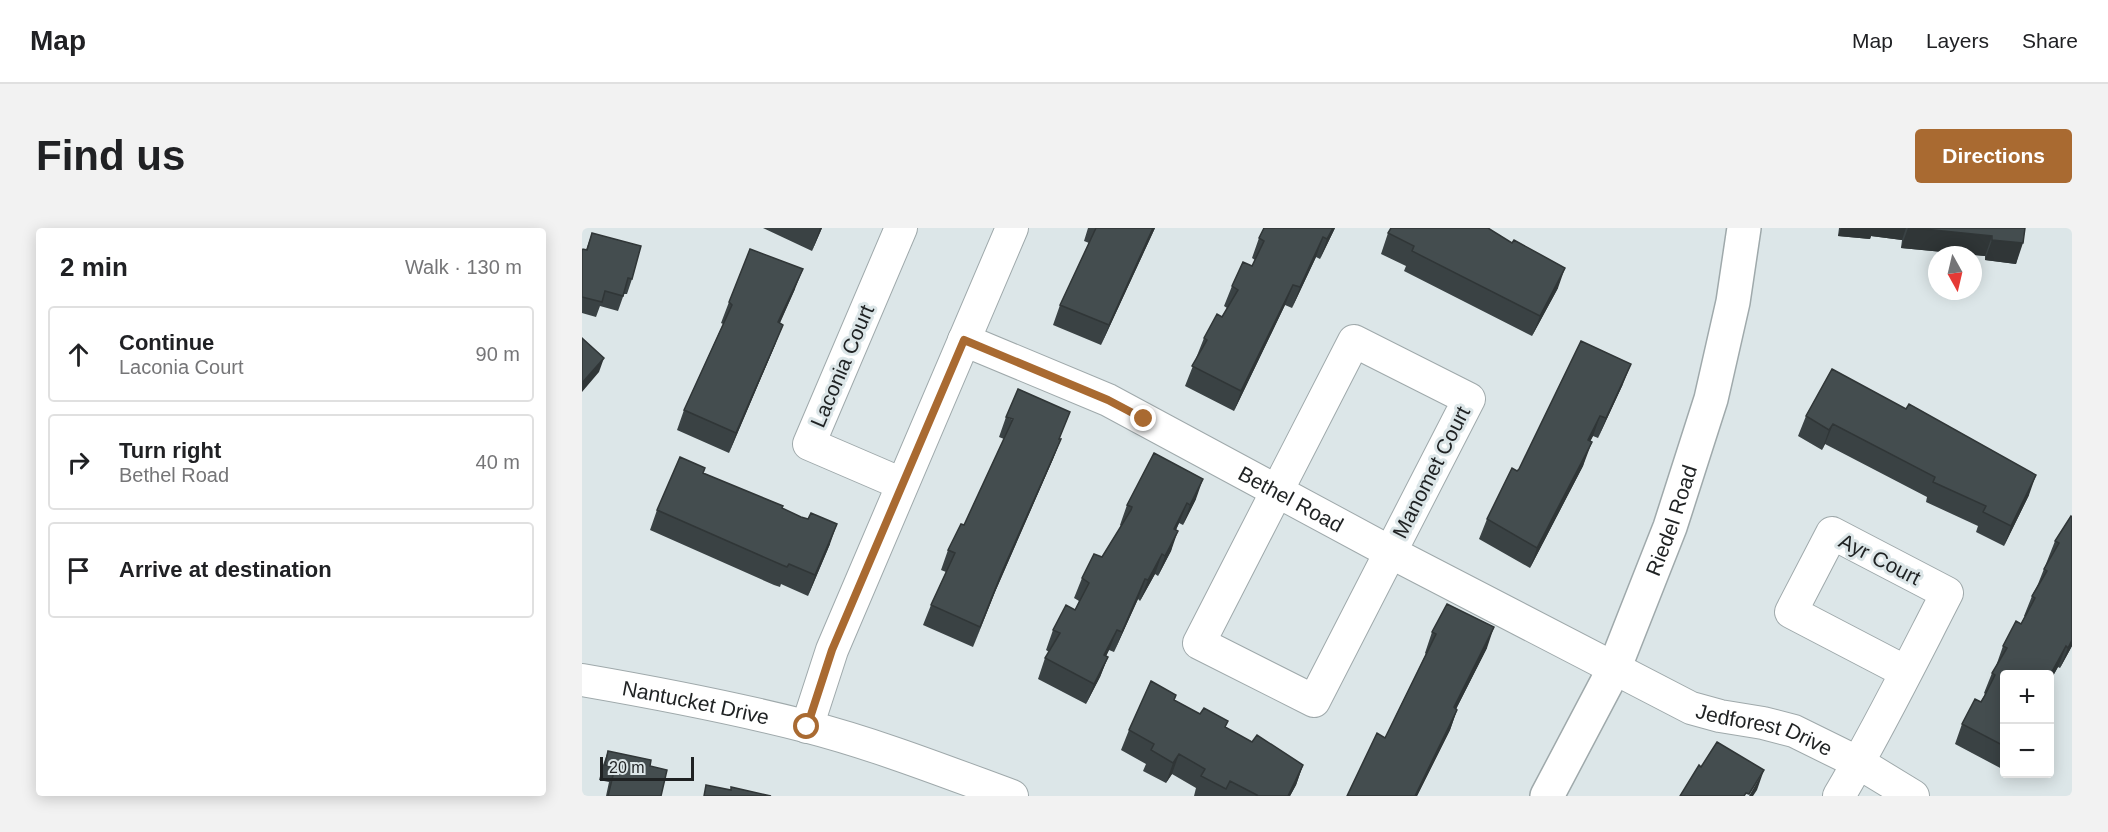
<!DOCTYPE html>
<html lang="en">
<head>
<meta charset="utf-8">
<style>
  :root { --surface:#fff; --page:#f2f2f2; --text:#202124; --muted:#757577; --line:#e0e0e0; --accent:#a96a31 }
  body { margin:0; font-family:Arial,sans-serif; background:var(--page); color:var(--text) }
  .controls { position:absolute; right:18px; bottom:18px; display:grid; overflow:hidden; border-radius:6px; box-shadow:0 3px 15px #0003 }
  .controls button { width:54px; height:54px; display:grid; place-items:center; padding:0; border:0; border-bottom:2px solid var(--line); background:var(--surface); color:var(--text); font:30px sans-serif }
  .compass { position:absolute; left:1346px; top:18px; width:54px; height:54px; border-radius:50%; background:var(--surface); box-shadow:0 3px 15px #0003; rotate:172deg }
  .scale { position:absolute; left:18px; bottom:15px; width:94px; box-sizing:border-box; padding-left:6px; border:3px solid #1f2223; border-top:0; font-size:16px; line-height:21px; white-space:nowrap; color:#1f2223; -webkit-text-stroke:4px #dce6e8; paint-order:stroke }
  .stop { position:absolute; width:18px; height:18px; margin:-14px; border:4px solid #a96a31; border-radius:50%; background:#fff }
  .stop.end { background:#a96a31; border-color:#fff; box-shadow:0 2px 6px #0008 }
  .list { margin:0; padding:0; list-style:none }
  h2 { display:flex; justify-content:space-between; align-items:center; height:78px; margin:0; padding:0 24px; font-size:26px }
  h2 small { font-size:20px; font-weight:400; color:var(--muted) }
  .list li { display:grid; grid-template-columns:39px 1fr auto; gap:18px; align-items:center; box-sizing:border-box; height:96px; margin:0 12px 12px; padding:0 12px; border:2px solid var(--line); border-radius:6px }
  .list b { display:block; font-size:22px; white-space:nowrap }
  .list p { margin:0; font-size:20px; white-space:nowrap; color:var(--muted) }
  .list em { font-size:20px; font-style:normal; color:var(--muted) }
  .icon { flex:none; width:33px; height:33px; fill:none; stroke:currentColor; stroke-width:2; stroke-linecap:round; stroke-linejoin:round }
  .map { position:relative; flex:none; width:1490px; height:568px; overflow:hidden; border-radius:6px }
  header { display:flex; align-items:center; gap:36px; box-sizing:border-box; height:84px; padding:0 30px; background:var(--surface); border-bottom:2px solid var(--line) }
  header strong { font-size:28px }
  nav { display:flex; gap:33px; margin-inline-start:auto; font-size:21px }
  .intro { display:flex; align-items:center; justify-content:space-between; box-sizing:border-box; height:144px; padding:0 36px }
  h1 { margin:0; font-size:42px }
  .button { padding:15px 27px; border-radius:6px; background:var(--accent); color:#fff; font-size:21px; font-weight:700 }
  main { display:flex; gap:36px; padding:0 36px }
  aside { flex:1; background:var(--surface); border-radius:6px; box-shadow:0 3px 15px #0003 }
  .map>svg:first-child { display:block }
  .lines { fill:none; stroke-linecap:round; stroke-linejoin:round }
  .street-casing { stroke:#9fa9ab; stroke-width:34 }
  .secondary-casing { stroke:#9fa9ab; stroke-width:36 }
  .street { stroke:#fff; stroke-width:32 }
  .secondary { stroke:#fff; stroke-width:33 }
  .wall { fill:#3a4244 }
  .shaded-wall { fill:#303637 }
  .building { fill:#444d4f; stroke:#303637; stroke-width:1.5 }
  .route { stroke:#a96a31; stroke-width:8 }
  .labels { text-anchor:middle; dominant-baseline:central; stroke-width:6; stroke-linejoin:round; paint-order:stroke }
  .street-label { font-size:21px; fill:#1f2223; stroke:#dce6e8 }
</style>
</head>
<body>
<header>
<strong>Map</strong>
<nav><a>Map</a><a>Layers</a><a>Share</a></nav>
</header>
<div class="intro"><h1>Find us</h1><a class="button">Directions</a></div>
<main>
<aside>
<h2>2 min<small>Walk · 130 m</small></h2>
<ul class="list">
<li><svg class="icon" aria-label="ahead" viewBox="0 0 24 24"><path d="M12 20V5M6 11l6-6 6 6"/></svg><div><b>Continue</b><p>Laconia Court</p></div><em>90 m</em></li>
<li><svg class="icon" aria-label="right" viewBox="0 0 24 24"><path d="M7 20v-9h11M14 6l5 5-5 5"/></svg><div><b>Turn right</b><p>Bethel Road</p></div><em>40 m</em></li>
<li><svg class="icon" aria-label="arrive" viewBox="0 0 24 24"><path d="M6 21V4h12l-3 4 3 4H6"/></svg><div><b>Arrive at destination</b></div></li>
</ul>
</aside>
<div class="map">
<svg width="1490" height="568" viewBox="0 0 1490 568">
  <rect width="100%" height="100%" fill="#dce6e8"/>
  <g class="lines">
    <!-- street casing -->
    <g class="street-casing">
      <g id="street">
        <path d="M319 0 227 216 320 256"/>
        <path id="s1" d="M382 112 526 172 808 324 1109 480 1138 488 1181 495 1212 503 1277 535 1331 568"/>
        <path d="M772 113 887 171 732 473 617 415Z"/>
        <path id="s2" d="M0 452C75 465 149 479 223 498 293 516 362 543 430 568"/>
        <path d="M225 499 250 422 430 0"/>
        <path d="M1257 568C1296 502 1330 433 1365 365L1250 305 1209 384 1324 444"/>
      </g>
    </g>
    <!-- secondary casing -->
    <g class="secondary-casing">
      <g id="secondary">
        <path id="s3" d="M965 568 1032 441 1088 299 1129 171 1151 74 1162 0"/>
      </g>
    </g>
    <!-- street -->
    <use href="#street" class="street"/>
    <!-- secondary -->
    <use href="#secondary" class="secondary"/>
  </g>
  <!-- wall -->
  <path class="wall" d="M181 0H240L230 23Z
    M506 0H573L519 117 471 97 478 77 507 15 502 13Z
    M753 0 738 31 734 29 710 80 703 77 652 183 603 158 622 110 640 89 645 80 642 78 650 58 670 38 673 32 670 30 677 10Z
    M1257 0H1443L1434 36 1403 32V28L1319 20 1320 12 1289 8 1288 11 1256 8Z
    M10 5 50 51 45 66H42L36 83 18 78 14 89 0 85V23L4 22Z
    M806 5 976 60 950 108 822 43 824 38 799 26Z
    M213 61 198 95 193 117 147 225 95 202 102 182 141 96 139 95 147 74Z
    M1250 141 1447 267 1422 318 1394 304 1396 298 1344 274 1345 269 1243 216 1240 222 1216 208 1224 188Z
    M1041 156 1016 210 1011 208 1008 213 1001 238 948 340 897 311 905 291 935 243Z
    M424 189 479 211 471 231 413 364 391 419 341 397 349 377 364 344 359 342 366 322 382 297 422 211 417 209Z
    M121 245 200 280 248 316 226 368 199 356 198 359 192 357 68 302 75 282Z
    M614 271 601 297 597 295 594 302 589 323 578 344 576 348 573 346 558 373 556 371 532 424 527 422 524 428 526 429 518 449 504 476 456 451 463 430 467 424 464 422 471 402 493 382 497 373 492 370 500 350 520 329 539 298 538 297 545 277Z
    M1489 288 1490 418 1478 440 1476 439 1467 455 1422 447V542L1373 516 1380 496 1399 474 1403 466 1402 465 1410 445 1414 438 1421 418 1439 396 1443 388H1442L1450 368 1456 356 1473 313Z
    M850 404 905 420 874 481 875 482 868 502 835 568H765L803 510 844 426 843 425Z
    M592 472 670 514 721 537 714 557 708 568H612L614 560 590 546 584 555 561 543 564 536 539 522 547 502Z
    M26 523 68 538 79 568H24L27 554 17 552 21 537Z"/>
  <!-- shaded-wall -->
  <path class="shaded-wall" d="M238 0H240L230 23Z
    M571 0H573L519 117 527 97Z
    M751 0H753L738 31 745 11Z
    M1259 0H1324L1320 12 1289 8 1288 11 1256 8Z
    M1326 0H1332L1410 8 1403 28 1319 20Z
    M741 9 734 29 710 80 718 59Z
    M1410 12 1441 15 1434 36 1403 32Z
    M983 40 976 60 950 108 958 88Z
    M221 41 213 61 189 114 196 94Z
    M711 57 703 77 652 183 659 163Z
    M201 97 193 117 147 225 154 205Z
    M22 130 17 144 0 164V155Z
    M1049 136 1041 156 1016 210 1024 190Z
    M1018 188 1011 208 999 232 1006 212Z
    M1251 196 1243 216 1240 222 1247 202Z
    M479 211 471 231 413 364 391 419 420 344Z
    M1010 214 1001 238 948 340 955 320Z
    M1454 247 1447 267 1422 318 1429 298Z
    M621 251 614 271 601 297 608 277Z
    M605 275 597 295 585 321 592 301Z
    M255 296 248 316 226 368 233 347Z
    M596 303 589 323 576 348 583 328Z
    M580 326 573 346 558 373 566 352Z
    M563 351 556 371 532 424 540 404Z
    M912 399 905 420 865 499 872 479Z
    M535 402 527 422 515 447 522 427Z
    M1490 412V418L1478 440 1486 420Z
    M1484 418 1476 439 1467 455V449Z
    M526 429 518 449 504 476 512 456Z
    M875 482 868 502 835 568H833Z
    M597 526 590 546 584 555 591 535Z
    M721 537 714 557 708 568H706Z
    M1182 542 1175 562 1171 568H1167Z"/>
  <!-- building -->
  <path class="building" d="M514 0H571L527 97 478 77Z
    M682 0H751L745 11 741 9 718 59 711 57 659 163 610 138 625 112 622 110 635 86 640 89 656 62 650 58 661 34 670 38 682 13 677 10Z
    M809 0H906L930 15 932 12 983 40 958 88 830 23 832 18 806 5Z
    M1332 0H1443L1441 15 1410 12V8Z
    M10 5 59 18 50 51 46 50 41 68 23 63 20 74 0 69V23L1 21 5 22Z
    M168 21 221 41 196 94 201 97 154 205 102 182 150 77 147 74Z
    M0 110 22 130 0 155Z
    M999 113 1049 136 1024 190 1018 188 1006 212 1010 214 1008 218 955 320 905 291 930 240 935 243 937 241Z
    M1250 141 1324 181 1327 176 1454 247 1429 298 1401 284 1404 278 1351 254 1353 249 1251 196 1247 202 1224 188Z
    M436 161 488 184 477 211H479L420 344 398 399 349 377 373 325 366 322 379 296 382 297 431 191 424 189Z
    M572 225 621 251 608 277 605 275 592 301 596 303 585 324 583 328 580 326 566 352 563 351 540 404 535 402 522 427 526 429 512 456 463 430 478 405 471 402 484 377 493 382 507 355 500 350 512 326 520 329 549 282 550 279 545 277Z
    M98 229 123 240 121 245 201 278 200 280 219 289 226 291 229 285 255 296 233 347 207 336 205 339 200 337 75 282Z
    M1489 288 1490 289V412L1486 420 1484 418 1467 449V447H1422V518L1380 496 1393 471 1399 474 1402 469 1413 447 1410 445 1425 420 1421 418 1434 393 1439 396 1453 370 1450 368 1465 343 1462 341 1477 315 1473 313Z
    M865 376 912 399 872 479 875 482 833 568H765L795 505 803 510 854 406 850 404Z
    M569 453 594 467 592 472 618 486 622 480 646 493 643 499 670 514 675 507 721 537 706 568H674L675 567 648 553 644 561 619 548 623 541 597 526 591 535 569 522 572 516 547 502Z
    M1135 514 1182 542 1167 566 1164 565 1162 568H1098L1117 537 1119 539Z
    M26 523 69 532 68 538 85 542 79 568H26L33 539 23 537Z
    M124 557 149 562V559L189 568H122Z"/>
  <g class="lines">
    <!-- route -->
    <path class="route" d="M225 499 250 422 382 112 526 172 562 191"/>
  </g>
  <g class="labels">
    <!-- street labels -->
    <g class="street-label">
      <text transform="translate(260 138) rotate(-67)">Laconia Court</text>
      <text transform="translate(849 244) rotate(-63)">Manomet Court</text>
      <text stroke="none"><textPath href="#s1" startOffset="364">Bethel Road</textPath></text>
      <text stroke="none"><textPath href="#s3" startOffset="303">Riedel Road</textPath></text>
      <text transform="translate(1298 331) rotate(27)">Ayr Court</text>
      <text stroke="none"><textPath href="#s2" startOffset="116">Nantucket Drive</textPath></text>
      <text stroke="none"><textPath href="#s1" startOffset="892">Jedforest Drive</textPath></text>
    </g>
  </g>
</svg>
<div class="controls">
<button>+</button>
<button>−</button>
</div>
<svg class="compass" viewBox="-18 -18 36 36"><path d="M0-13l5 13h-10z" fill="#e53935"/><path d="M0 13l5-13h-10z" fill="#757577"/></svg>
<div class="scale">20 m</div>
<div class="stop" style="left:225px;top:499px"></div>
<div class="stop end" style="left:562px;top:191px"></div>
</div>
</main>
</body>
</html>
